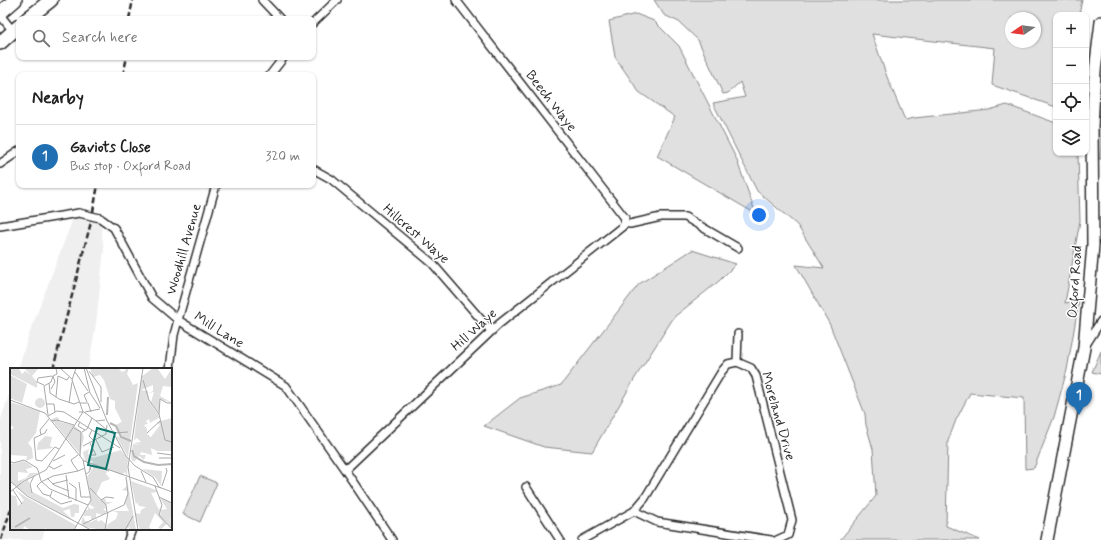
<!DOCTYPE html>
<html lang="en">
<head>
<meta charset="utf-8">
<style>
  :root { --surface:#fff; --page:#f2f2f2; --text:#222; --muted:#767676; --line:#e0e0e0; --accent:#1f6fb2 }
  body { margin:0; font-family:Mynerve,sans-serif; background:var(--page); color:var(--text) }
  .controls { position:absolute; right:12px; top:12px; display:grid; overflow:hidden; border-radius:8px; box-shadow:0 1px 3px #0004 }
  .controls button { width:36px; height:36px; display:grid; place-items:center; padding:0; border:0; border-bottom:1px solid var(--line); background:var(--surface); color:var(--text); font:20px sans-serif }
  .compass { position:absolute; left:1005px; top:12px; width:36px; height:36px; border-radius:50%; background:var(--surface); box-shadow:0 1px 3px #0004; rotate:257deg }
  .you { position:absolute; left:759px; top:215px; width:14px; height:14px; margin:-10px; border:3px solid #fff; border-radius:50%; background:#1a73e8; box-shadow:0 0 0 6px #1a73e833 }
  .badge { display:grid; place-items:center; width:26px; height:26px; border-radius:50%; background:var(--accent); color:#fff; font-size:13px; font-weight:700 }
  .pin { position:absolute; translate:-50% -33px; filter:drop-shadow(0 1px 2px #0008) }
  .pin::after { content:''; position:absolute; top:21px; width:14px; height:12px; background:inherit; clip-path:polygon(0 0,100% 0,50% 100%) }
  .list { margin:0; padding:0; list-style:none }
  h2 { display:flex; justify-content:space-between; align-items:center; height:52px; margin:0; padding:0 16px; font-size:17px }
  h2 small { font-size:13px; font-weight:400; color:var(--muted) }
  .list li { display:grid; grid-template-columns:26px 1fr auto; gap:12px; align-items:center; box-sizing:border-box; height:64px; padding:0 16px; border-top:1px solid var(--line) }
  .list b { display:block; font-size:15px; white-space:nowrap }
  .list p { margin:0; font-size:13px; white-space:nowrap; color:var(--muted) }
  .list em { font-size:13px; font-style:normal; color:var(--muted) }
  .icon { flex:none; width:22px; height:22px; fill:none; stroke:currentColor; stroke-width:2; stroke-linecap:round; stroke-linejoin:round }
  .map { position:relative; flex:none; width:1101px; height:540px; overflow:hidden }
  .search { position:absolute; background:var(--surface); box-shadow:0 1px 3px #0004; left:16px; top:16px; width:300px; height:44px; display:flex; align-items:center; gap:10px; box-sizing:border-box; padding:0 14px; border-radius:8px; color:var(--muted); font-size:15px }
  .panel { position:absolute; background:var(--surface); box-shadow:0 1px 3px #0004; left:16px; top:72px; width:300px; height:116px; border-radius:8px }
  .map>svg:first-child { display:block }
  .built { fill:#efefef }
  .green { fill:#e0e0e0; stroke:#868686; fill-rule:evenodd }
  .lines { fill:none; stroke-linecap:round; stroke-linejoin:round }
  .street-casing { stroke:#2b2b2b; stroke-width:10 }
  .primary-casing { stroke:#2b2b2b; stroke-width:14 }
  .highway-casing { stroke:#2b2b2b; stroke-width:16 }
  .street { stroke:#fff; stroke-width:7 }
  .primary { stroke:#fff; stroke-width:11 }
  .highway { stroke:#fff; stroke-width:13 }
  .rail { stroke:#2b2b2b; stroke-width:2.5; stroke-dasharray:6 3; stroke-linecap:butt }
  .street-bridge-casing { stroke:#2b2b2b; stroke-width:10; stroke-linecap:butt }
  .street-bridge { stroke:#fff; stroke-width:7 }
  .labels { text-anchor:middle; dominant-baseline:central; stroke-width:3; stroke-linejoin:round; paint-order:stroke }
  .street-label { font-size:14px; fill:#2b2b2b; stroke:#fff }
  .inset-river { fill:none; stroke:#b6b6b6; stroke-width:2 }
  .inset-road { fill:none; stroke:#aaa; stroke-width:1 }
  .view { fill:#0f766e; fill-opacity:0.15; stroke:#0f766e; stroke-width:2 }
  .inset-edge { fill:none; stroke:#2b2b2b; stroke-width:2 }
</style>
</head>
<body>
<div class="map">
<svg width="1101" height="540" viewBox="0 0 1101 540">
  <rect width="100%" height="100%" fill="#fff"/>
  <filter id="ink" filterUnits="userSpaceOnUse"><feTurbulence type="fractalNoise" baseFrequency=".025" numOctaves="2"/><feDisplacementMap in="SourceGraphic" scale="8" xChannelSelector="R" yChannelSelector="G"/><feConvolveMatrix kernelMatrix="1 2 1 2 8 2 1 2 1" color-interpolation-filters="sRGB"/></filter>
  <g filter="url(#ink)">
    <!-- built -->
    <path class="built" d="M74 216 100 221 104 249 96 324 88 369H18L28 337Z
      M11 389V529H45L42 540H0V422Z"/>
    <!-- green -->
    <path class="green" d="M654 0H1082L1079 15H1056V107L992 85 995 48 872 34 887 77 905 120 914 118 989 110 1007 105 1056 123V153H1078L1080 221 1065 303 1079 301 1067 370 1054 417 1034 468 1025 469 1024 398 970 393 956 420 948 441 946 526 980 540H840L876 496 873 449 866 425 865 414 830 325 796 265 824 268 797 225 757 191 713 103 745 97 740 82 728 93 723 94 698 40 679 22 664 15ZM1011 18H1035V42H1011Z
      M636 14 654 21 679 46 736 158 756 214 657 156 675 117 639 92 615 57 609 21Z
      M1101 75V159H1099L1097 117Z
      M692 250 736 264 719 281 674 317 635 378 592 452 544 447 484 426 520 398 561 385 639 284Z
      M1101 351V374L1092 372Z
      M200 476 217 483 200 522 183 514Z"/>
    <g class="lines">
      <!-- street casing -->
      <g class="street-casing">
        <path id="street" d="M262 0 280 19
          M0 15 13 31
          M313 23 337 0
          M270 75 284 57
          M0 164 19 151
          M313 169 331 179 432 263 491 331
          M100 218 114 228 152 298 178 320 286 386 345 470 392 540
          M624 223 630 224 661 217H685L738 248
          M0 226 79 213
          M1085 346 1101 321
          M737 362 738 334
          M170 369 174 335 178 320 216 185
          M345 470 499 324 623 226 624 223 625 218 456 0
          M526 487 560 540
          M634 511 657 522 771 540
          M128 540 132 529
          M582 540 634 511 645 498 722 371 728 364 737 362 751 368 756 376 792 520 788 535 777 540"/>
      </g>
      <!-- primary casing -->
      <g class="primary-casing">
        <path id="primary" d="M1047 540 1084 348 1093 245 1092 126 1095 71 1101 22"/>
      </g>
      <!-- highway casing -->
      <g class="highway-casing">
        <path id="highway" d="M0 13 15 0
          M27 19 51 0
          M0 43 19 26"/>
      </g>
      <!-- street -->
      <use href="#street" class="street"/>
      <!-- primary -->
      <use href="#primary" class="primary"/>
      <!-- highway -->
      <use href="#highway" class="highway"/>
      <!-- rail -->
      <path class="rail" d="M129 19 133 0
        M123 75 127 57
        M53 369 91 222 98 185
        M1 540 11 509"/>
      <!-- street-bridge casing -->
      <g class="street-bridge-casing">
        <path id="street-bridge" d="M79 213 100 218"/>
      </g>
      <!-- street-bridge -->
      <use href="#street-bridge" class="street-bridge"/>
    </g>
  </g>
  <g class="labels">
    <!-- street labels -->
    <g class="street-label">
      <text transform="translate(551 101) rotate(52)">Beech Waye</text>
      <text transform="translate(416 234) rotate(41)">Hillcrest Waye</text>
      <text transform="translate(184 249) rotate(-74)">Woodhill Avenue</text>
      <text transform="translate(1075 282) rotate(-86)">Oxford Road</text>
      <text transform="translate(219 330) rotate(32)">Mill Lane</text>
      <text transform="translate(474 330) rotate(-42)">Hill Waye</text>
      <text transform="translate(778 416) rotate(74)">Moreland Drive</text>
    </g>
  </g>
  <!-- overview -->
  <g transform="translate(10 368)">
    <rect width="162" height="162" fill="#fff"/>
    <path d="M0 0H13L3 3 9 1 12 6 15 3 21 7 14 0H29L22 8 27 14V20L0 6ZM80 0H108L112 4 116 2 114 0H119L117 6 120 11 123 17 128 15 118 89 106 68 113 70 110 65 114 64H109L106 57 120 49 112 54 105 40V33L100 31 94 12 90 7 83 9ZM143 0H147L155 11 162 0V19L153 18 150 28 162 35 150 31 149 45 141 34 144 24 139 25 143 23V17L131 22 138 23 139 33 150 49 140 55 139 51 136 53 138 56 134 57 137 61V66L141 69 150 57 147 54 162 50V83H147L141 80 142 87 131 84 130 87H136L134 92 129 88 124 94 121 91 123 76 131 77 123 75 131 74 127 70 124 72 131 10 136 18 131 9ZM0 7 17 16 12 35 0 30ZM25 35a5 5 0 1 1 10 0a5 5 0 1 1-10 0ZM0 34 30 43 26 65 18 75 22 80 23 90 16 93 17 88 0 87V62L4 60 0 56ZM48 49 50 54 63 57 72 64 74 69 70 86 41 51ZM35 68 42 69 40 78 44 80 27 82 28 75ZM79 81 78 86 83 90 111 82 118 91 117 109 115 104 112 107 83 96V93H75L73 84ZM14 93 23 99 16 101 18 105 8 104V113L16 110 20 105H28L14 112 11 116 18 111 21 123 53 140 64 136 69 137V145H65L64 149H61L60 141 53 143 64 153 15 126 2 115 0 112V94L2 96ZM84 98 97 103 96 106 100 111 92 114 86 127 90 132 95 131V128L96 134H103L95 137 96 140 93 141 97 144 93 147 86 145V150L81 152V148H73L75 142H78V138L80 141 85 140 79 136 81 132 77 109ZM132 101 152 103 151 118 145 109ZM117 111 126 162H117L121 159 126 161 121 159 112 162H95L98 156 106 151 108 145 103 143H119L115 135 118 123 112 122 117 118ZM121 113 146 122 147 124 141 125 149 142 151 137 149 146 157 156 151 161 148 160 153 154 145 145 139 159 142 162H130L125 145 130 146 131 142 136 139 129 138 127 134 126 137ZM5 121 16 129 67 158 63 162H38L34 159 36 162H20L14 158 13 162H0V127L6 128 8 138 14 132ZM150 130 162 135V149L158 154 162 150V160L150 148 151 142 157 141ZM73 148 75 153 81 154 87 151 88 154 91 152 97 157 94 162 74 159 71 155Z" fill="#e0e0e0"/>
    <path class="inset-river" d="M97 47 98 29M100 55 106 58 111 69 121 73M122 82 124 88 134 94 148 97 162 96M5 159 20 150"/>
    <path class="inset-road" d="M50 0 62 11M74 0 80 25 90 40M76 0 97 53 116 88 125 98 143 109 149 119 162 124M79 3 91 19V34M65 4 78 23M133 12 139 32 149 46 155 72 162 74M39 15 40 25 49 31 64 36 69 34M34 17 27 14 28 10 42 8M41 21 45 14 43 8M46 29 48 8 57 12 59 9M0 32 35 45 74 93 151 120M77 34 74 27 79 24M59 35 62 14M70 35H78L81 44M37 36H44L45 44M69 44H74L86 53 95 52M75 44 90 41M149 46 150 31 157 35H162M38 47 34 18 41 14 43 8 47 6 46 0M38 48 47 43 54 44 110 80M41 53 47 52 64 57M86 53 97 62M70 54 68 58 75 62M64 60 71 64 70 88M37 61 35 65 24 70 26 92 32 93 45 79 49 81M82 62 79 68 84 73M72 64 77 61 82 50M103 65 118 64M137 65 150 53M31 67 30 62 39 51M86 72 92 84 104 79M80 75 86 87H81L83 82M73 78 96 66 97 57M147 85 162 87M68 87 61 92 63 96 68 103 75 100M149 90H162M0 93 3 95 14 92 27 100 29 105M43 93 55 87M39 98 44 101 52 97M85 98 99 103M131 103 136 114M29 106 31 113 40 121 78 137M76 106 79 104 81 99H80V102M56 107 59 131M37 110 44 117 59 123M0 113 17 128 81 162M69 114 71 129H80M59 115 66 120V133M42 116 58 112M145 118 152 137 149 147 162 161M152 118 157 103 156 100M80 120 96 137 97 144M3 122 12 136M42 123 40 129 51 136 62 133M0 124 14 113 36 102 73 44 62 12 66 0M22 125 20 116 24 108M40 128 33 126 27 118 31 114 43 108 68 103M149 129 162 135M91 132 96 129 104 130M73 156 114 137 118 126 116 109M64 162 81 132 73 92M95 162 98 144M115 162 123 148M128 162 118 99 133 0"/>
    <path class="view" d="M87 60 105 65 96 101 78 97Z"/>
    <rect width="162" height="162" class="inset-edge"/>
  </g>
</svg>
<div class="controls">
<button>+</button>
<button>−</button>
<button><svg class="icon" aria-label="locate" viewBox="0 0 24 24"><circle cx="12" cy="12" r="6"/><path d="M12 2v4M12 18v4M2 12h4M18 12h4"/></svg></button>
<button><svg class="icon" aria-label="layers" viewBox="0 0 24 24"><path d="M12 4l9 5-9 5-9-5zM3 14l9 5 9-5"/></svg></button>
</div>
<svg class="compass" viewBox="-18 -18 36 36"><path d="M0-13l5 13h-10z" fill="#e53935"/><path d="M0 13l5-13h-10z" fill="#767676"/></svg>
<div class="you"></div>
<div class="pin badge" style="left:1079px;top:415px">1</div>
<div class="search"><svg class="icon" aria-label="search" viewBox="0 0 24 24"><circle cx="10" cy="10" r="6"/><path d="M15 15l6 6"/></svg>Search here</div>
<section class="panel">
<h2>Nearby<small></small></h2>
<ul class="list">
<li><span class="badge">1</span><div><b>Gaviots Close</b><p>Bus stop · Oxford Road</p></div><em>320 m</em></li>
</ul>
</section>
</div>
</body>
</html>
